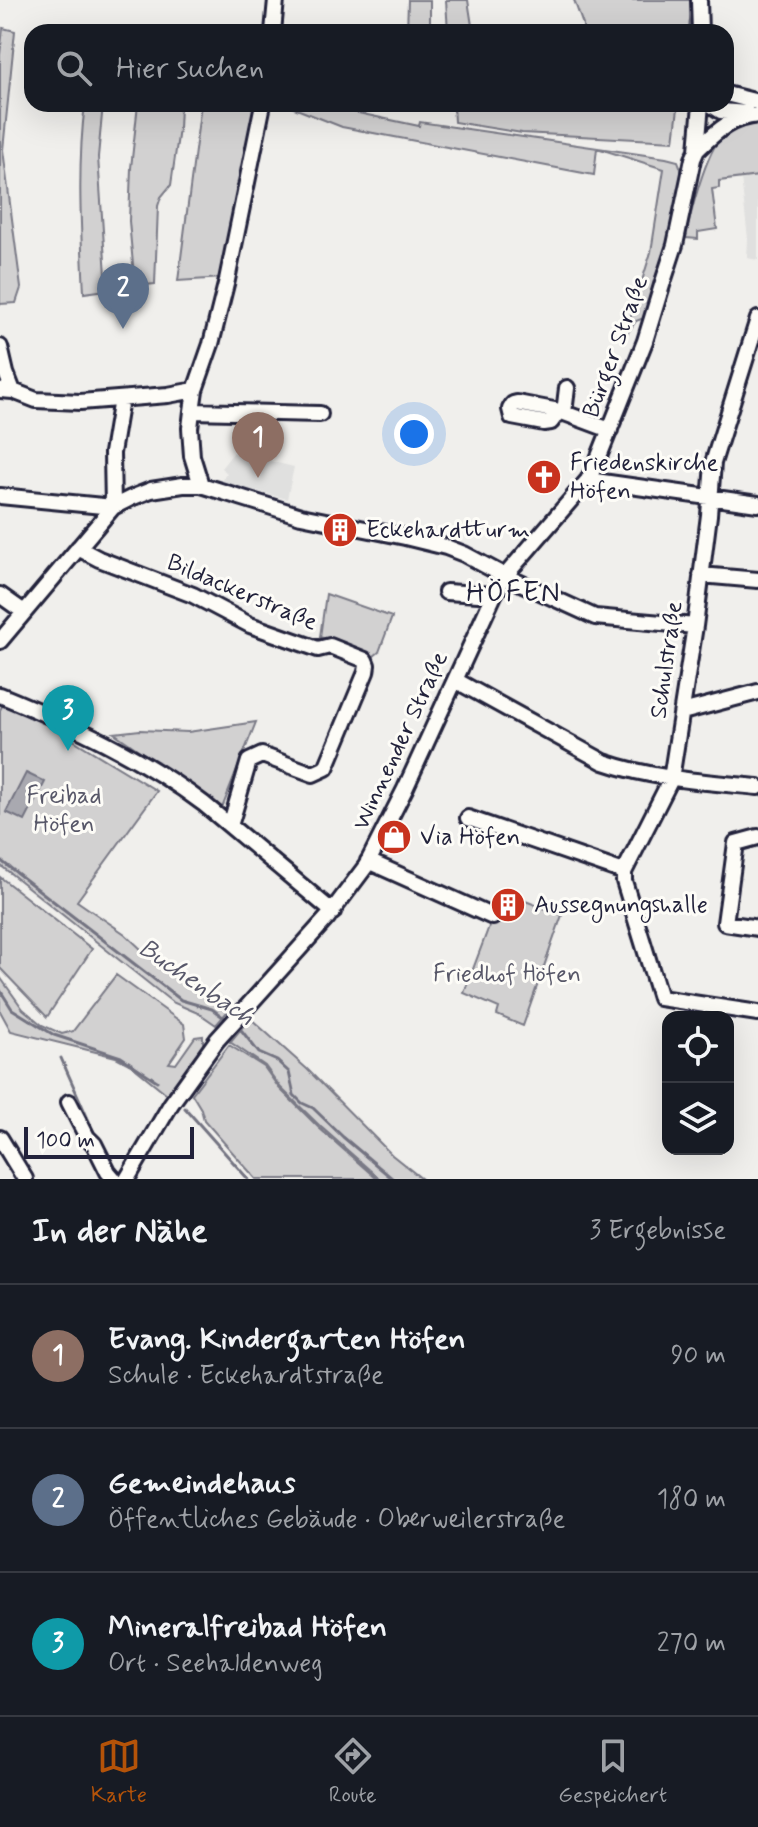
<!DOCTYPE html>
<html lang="de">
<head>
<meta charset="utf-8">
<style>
  :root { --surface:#171b24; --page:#242831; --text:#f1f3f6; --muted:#9ea1a6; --line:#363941; --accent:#b45309 }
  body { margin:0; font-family:Mynerve,sans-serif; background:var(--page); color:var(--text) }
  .controls { position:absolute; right:24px; bottom:24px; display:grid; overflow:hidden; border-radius:16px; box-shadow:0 8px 32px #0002 }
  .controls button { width:72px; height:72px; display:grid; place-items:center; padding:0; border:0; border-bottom:2px solid var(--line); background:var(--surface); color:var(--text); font:40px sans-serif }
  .scale { position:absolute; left:24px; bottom:20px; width:170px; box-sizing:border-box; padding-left:8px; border:4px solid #22223b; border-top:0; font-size:22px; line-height:28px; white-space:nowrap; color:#22223b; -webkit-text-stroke:6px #fdfcf7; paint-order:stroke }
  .you { position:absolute; left:414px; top:434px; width:28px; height:28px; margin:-20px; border:6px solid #fff; border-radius:50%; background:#1a73e8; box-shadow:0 0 0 12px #1a73e833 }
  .badge { display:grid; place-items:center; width:52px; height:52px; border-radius:50%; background:var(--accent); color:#fff; font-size:26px; font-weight:700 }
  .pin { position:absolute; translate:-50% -66px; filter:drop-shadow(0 2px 4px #0008) }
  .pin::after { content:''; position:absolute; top:42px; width:28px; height:24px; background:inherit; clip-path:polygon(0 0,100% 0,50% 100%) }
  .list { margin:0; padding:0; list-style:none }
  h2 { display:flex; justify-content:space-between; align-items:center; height:104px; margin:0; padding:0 32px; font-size:34px }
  h2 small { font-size:26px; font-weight:400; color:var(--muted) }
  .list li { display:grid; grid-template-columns:52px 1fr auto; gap:24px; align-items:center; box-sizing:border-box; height:144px; padding:0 32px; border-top:2px solid var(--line) }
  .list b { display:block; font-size:30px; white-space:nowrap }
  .list p { margin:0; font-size:26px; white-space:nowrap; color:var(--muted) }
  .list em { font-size:26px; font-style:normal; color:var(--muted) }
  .icon { flex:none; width:44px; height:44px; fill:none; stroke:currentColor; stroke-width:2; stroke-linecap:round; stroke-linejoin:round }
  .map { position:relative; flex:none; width:758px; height:1179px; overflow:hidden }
  .search { position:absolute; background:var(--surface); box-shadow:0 8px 32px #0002; left:24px; right:24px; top:24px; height:88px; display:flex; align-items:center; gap:20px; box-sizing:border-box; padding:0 28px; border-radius:24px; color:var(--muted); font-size:30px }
  .sheet { height:536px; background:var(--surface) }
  nav { display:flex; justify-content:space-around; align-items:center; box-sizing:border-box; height:112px; border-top:2px solid var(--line); background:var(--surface); font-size:22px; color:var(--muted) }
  nav a { display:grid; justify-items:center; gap:4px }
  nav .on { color:var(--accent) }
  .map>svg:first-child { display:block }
  .built { fill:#e0e0df }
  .green { fill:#d2d1d1; stroke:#7a7a86; stroke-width:2 }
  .water { fill:#a9a9b0; stroke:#737381; stroke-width:2 }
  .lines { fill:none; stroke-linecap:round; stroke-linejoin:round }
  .stream { stroke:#737381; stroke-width:3 }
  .minor-casing { stroke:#22223b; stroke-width:20 }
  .minor { stroke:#fdfcf7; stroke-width:14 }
  .labels { text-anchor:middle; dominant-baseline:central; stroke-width:6; stroke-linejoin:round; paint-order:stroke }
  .street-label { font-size:24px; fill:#22223b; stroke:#fdfcf7 }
  .poi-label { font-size:24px; fill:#22223b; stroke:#fdfcf7; text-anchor:start }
  .park-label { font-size:24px; fill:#575768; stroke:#fdfcf7 }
  .water-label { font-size:26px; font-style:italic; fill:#58586a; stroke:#fdfcf7 }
  .quarter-label { font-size:28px; letter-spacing:2px; fill:#22223b; stroke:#fdfcf7 }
</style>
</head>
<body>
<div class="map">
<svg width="758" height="1179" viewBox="0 0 758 1179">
  <rect width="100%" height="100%" fill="#f0efec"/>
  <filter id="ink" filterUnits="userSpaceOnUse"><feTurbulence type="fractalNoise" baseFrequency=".0125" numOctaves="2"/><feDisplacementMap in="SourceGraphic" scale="16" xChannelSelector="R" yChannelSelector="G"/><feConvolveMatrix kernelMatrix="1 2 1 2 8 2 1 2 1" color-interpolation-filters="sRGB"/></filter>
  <g filter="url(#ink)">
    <!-- built -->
    <path class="built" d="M758 176V260L747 258 748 239 741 178Z
      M234 452 294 467 287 499 220 482 227 473 221 468Z"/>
    <!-- green -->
    <path class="green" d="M408 0H430V32H407Z
      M446 0H468L473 32H448Z
      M574 0H693V3L688 32H583V25Z
      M3 28 15 31 3 150 21 288 16 303 0 304V55Z
      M85 104H103L98 157 107 290 84 293C81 230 77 167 85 104Z
      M138 104H177L180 106 179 129 171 185 161 197 158 206 155 284 135 286 129 221 131 168Z
      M201 104H260L223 278 178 281Z
      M284 104H316L419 126 420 122 666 158 678 161 681 169V177L662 269 649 316 636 321 624 338 651 252 664 169 597 148 594 175 342 127Z
      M453 104H678V108L674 141 522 133 454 122Z
      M758 119V176L719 181V188L712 189 717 229 698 232V239L686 238C690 214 706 151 723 135 732 126 746 123 758 119Z
      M326 594 392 617 379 652 374 656H368L320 637Z
      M3 704 37 718 157 791 77 901 125 934 143 951 188 982 233 1005 216 1025 200 1014 172 1002 0 865V710Z
      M256 722 222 808 114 733 140 730 188 732Z
      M0 877 92 949 47 1017 0 968Z
      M502 892 562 915 523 1026 497 1015 499 1008 464 993Z
      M116 975 184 1024 186 1038 169 1063 176 1064 195 1037 203 1036V1044L167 1094 131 1065 116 1057 11 1031 0 1011V977L23 1009 42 1025 62 1034 73 1031Z
      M250 1018 307 1069 392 1155 422 1179H380L321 1127 281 1088 265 1066 230 1042Z
      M229 1045 264 1067 279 1088 319 1128 377 1179H256L204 1120 201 1109 192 1094Z"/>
    <!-- water -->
    <path class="water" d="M26 773 45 782 25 821 6 812Z"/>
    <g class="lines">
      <!-- stream -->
      <path class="stream" d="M0 860 181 1000 212 1009 227 1020
        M0 990 12 1009 54 1035 121 1057 157 1081
        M237 1027 242 1031 259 1053 277 1061 289 1072 294 1095 302 1103 313 1108 343 1137 393 1179
        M61 1058 93 1130 94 1136
        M185 1108 248 1179"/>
      <!-- minor casing -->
      <g class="minor-casing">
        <path id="minor" d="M699 0 700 32
          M273 32 276 0
          M726 94 758 102
          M710 104 721 111 747 113
          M697 150C717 131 729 118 758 115
          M758 319 713 463 709 515 695 626 671 779 624 872V881L660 998 758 1013
          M0 347 6 373 13 391
          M0 390 13 391 36 400 80 402 168 395 195 390
          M192 411 320 414
          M559 411 551 422 544 423 512 417 510 409 513 404 517 403 559 411 610 430
          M564 413 567 388
          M588 480 758 504
          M201 485 192 456 190 428 192 411 195 390 211 344 227 280 263 104
          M0 496 113 507 112 453 121 399
          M78 548 99 559 193 595 250 625 318 649 330 646 365 660 367 665 366 672 326 768 313 774 262 755 249 761 230 826
          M701 575 758 580
          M446 592 494 595
          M0 595 24 612
          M0 641 113 507 131 498 151 490 183 485H201L301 516 405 537 446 547 464 554 505 576 595 617 695 626
          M455 680 604 762C653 779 706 782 758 787
          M0 695C71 724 142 757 204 804L333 912
          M682 712 758 692
          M468 818 624 872
          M758 837 736 843 725 923 758 928
          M368 861 493 917
          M69 1102 87 1137 94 1144 108 1172 114 1179
          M0 1138 25 1179
          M127 1179 171 1104 217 1040 327 918 366 866 405 789 494 595 505 576 588 480 598 459 645 341 663 282 675 245 693 159 697 150 701 104"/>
      </g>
      <!-- minor -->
      <use href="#minor" class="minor"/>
    </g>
  </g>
  <!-- icons -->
  <defs>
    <g id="church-disc" transform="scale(1.8)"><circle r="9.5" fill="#c8321e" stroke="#fdfcf7"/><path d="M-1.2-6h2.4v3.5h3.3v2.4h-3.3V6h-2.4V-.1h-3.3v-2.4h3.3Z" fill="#fff"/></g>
    <g id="building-disc" transform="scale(1.8)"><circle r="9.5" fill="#c8321e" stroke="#fdfcf7"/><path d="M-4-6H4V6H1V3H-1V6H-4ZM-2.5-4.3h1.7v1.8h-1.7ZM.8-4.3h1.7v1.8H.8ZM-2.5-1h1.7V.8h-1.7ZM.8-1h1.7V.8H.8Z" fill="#fff"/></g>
    <g id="shop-disc" transform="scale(1.8)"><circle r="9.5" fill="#c8321e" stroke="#fdfcf7"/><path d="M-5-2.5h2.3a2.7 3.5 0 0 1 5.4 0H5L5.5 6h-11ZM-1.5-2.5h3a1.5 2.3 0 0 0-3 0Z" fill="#fff"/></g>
  </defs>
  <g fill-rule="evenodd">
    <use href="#church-disc" x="544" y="477"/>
    <use href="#building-disc" x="340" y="530"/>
    <use href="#shop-disc" x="394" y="837"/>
    <use href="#building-disc" x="508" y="905"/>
  </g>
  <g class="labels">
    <!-- street labels -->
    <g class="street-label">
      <text transform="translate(616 347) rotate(-70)">Bürger Straße</text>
      <text transform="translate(242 593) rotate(23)">Bildackerstraße</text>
      <text transform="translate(667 660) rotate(-82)">Schulstraße</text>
      <text transform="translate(401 741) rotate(-65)">Winnender Straße</text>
    </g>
    <!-- poi labels -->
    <g class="poi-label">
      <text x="570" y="463">Friedenskirche<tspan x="570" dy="28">Höfen</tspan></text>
      <text x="366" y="530">Eckehardtturm</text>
      <text x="420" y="837">Via Höfen</text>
      <text x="534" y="905">Aussegnungshalle</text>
    </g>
    <!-- park labels -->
    <g class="park-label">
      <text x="64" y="796">Freibad<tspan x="64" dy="28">Höfen</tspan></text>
      <text x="507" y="974">Friedhof Höfen</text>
    </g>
    <!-- water labels -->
    <g class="water-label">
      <text transform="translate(196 983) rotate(34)">Buchenbach</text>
    </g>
    <!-- quarter labels -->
    <g class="quarter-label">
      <text x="514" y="593">HÖFEN</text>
    </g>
  </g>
</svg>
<div class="controls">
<button><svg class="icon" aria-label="locate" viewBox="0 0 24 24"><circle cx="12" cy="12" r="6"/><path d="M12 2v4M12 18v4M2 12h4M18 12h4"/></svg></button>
<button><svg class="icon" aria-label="layers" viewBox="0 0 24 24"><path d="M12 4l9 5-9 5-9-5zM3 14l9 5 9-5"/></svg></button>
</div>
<div class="scale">100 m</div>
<div class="you"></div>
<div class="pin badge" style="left:258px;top:478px;background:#8d6e63">1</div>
<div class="pin badge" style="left:123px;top:329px;background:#5c6f8a">2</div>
<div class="pin badge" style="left:68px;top:751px;background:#0f9aa8">3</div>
<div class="search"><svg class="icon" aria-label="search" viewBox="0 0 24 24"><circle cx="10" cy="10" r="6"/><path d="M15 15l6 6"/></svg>Hier suchen</div>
</div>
<section class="sheet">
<h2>In der Nähe<small>3 Ergebnisse</small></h2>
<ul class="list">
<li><span class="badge" style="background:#8d6e63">1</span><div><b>Evang. Kindergarten Höfen</b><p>Schule · Eckehardtstraße</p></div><em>90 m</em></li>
<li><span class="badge" style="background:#5c6f8a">2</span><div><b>Gemeindehaus</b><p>Öffentliches Gebäude · Oberweilerstraße</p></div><em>180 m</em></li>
<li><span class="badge" style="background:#0f9aa8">3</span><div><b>Mineralfreibad Höfen</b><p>Ort · Seehaldenweg</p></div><em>270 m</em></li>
</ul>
</section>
<nav>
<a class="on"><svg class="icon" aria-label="map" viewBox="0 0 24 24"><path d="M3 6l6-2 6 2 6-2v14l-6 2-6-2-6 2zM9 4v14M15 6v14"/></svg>Karte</a>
<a><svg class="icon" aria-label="directions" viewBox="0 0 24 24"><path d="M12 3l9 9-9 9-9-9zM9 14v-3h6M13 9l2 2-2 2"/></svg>Route</a>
<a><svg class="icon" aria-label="saved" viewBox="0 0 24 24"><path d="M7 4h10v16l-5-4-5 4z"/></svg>Gespeichert</a>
</nav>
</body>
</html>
